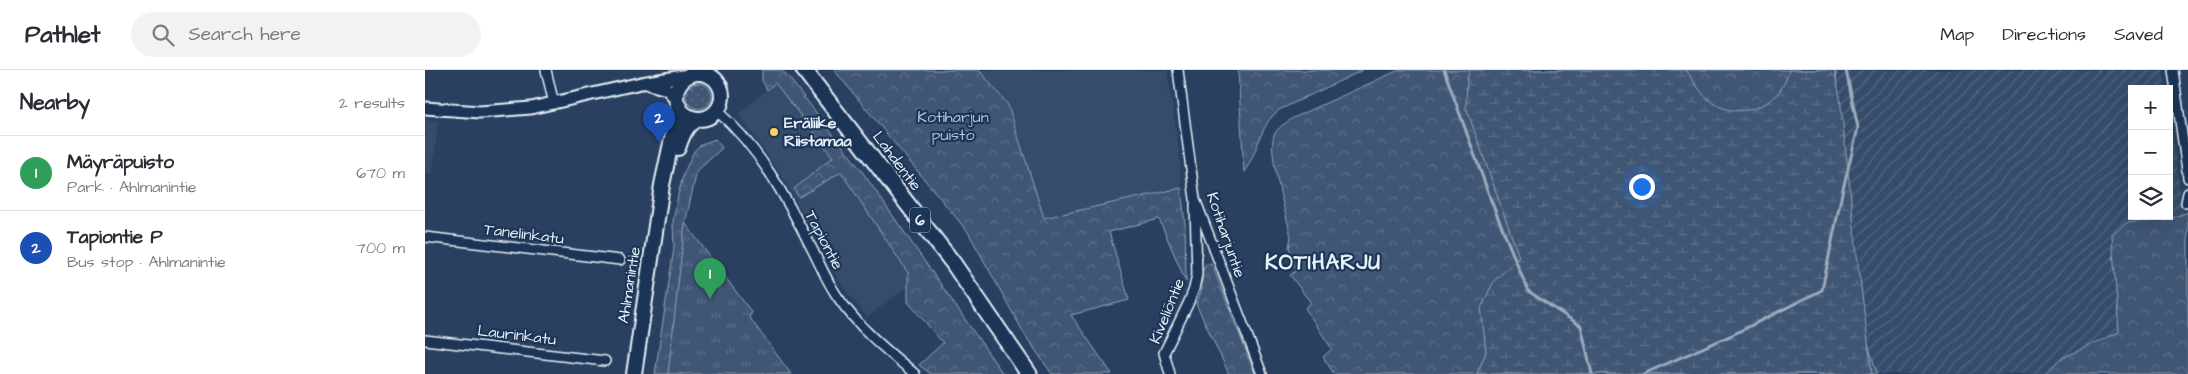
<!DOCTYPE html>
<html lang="en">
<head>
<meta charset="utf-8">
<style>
  :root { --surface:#fff; --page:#f2f2f3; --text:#2b2b33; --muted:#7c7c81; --line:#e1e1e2; --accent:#111827 }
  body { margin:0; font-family:"Architects Daughter",sans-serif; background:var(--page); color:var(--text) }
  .controls { position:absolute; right:15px; top:15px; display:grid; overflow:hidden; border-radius:0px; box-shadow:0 5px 20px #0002 }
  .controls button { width:45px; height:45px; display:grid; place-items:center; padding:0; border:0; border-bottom:1px solid var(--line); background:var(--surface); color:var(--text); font:25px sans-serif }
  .you { position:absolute; left:1216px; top:116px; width:18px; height:18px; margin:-12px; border:4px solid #fff; border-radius:50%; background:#1a73e8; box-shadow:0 0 0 8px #1a73e833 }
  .badge { display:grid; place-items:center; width:32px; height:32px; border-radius:50%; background:var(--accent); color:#fff; font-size:16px; font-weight:700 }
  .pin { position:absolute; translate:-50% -41px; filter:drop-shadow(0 1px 2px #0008) }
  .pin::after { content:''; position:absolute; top:26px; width:18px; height:15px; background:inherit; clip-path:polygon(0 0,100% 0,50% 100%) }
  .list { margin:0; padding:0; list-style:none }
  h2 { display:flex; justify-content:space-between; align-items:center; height:65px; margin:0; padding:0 20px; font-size:21px }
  h2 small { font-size:16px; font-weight:400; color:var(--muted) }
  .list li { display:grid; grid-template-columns:32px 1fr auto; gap:15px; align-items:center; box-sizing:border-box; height:75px; padding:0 20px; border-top:1px solid var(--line) }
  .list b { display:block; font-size:19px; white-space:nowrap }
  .list p { margin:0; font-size:16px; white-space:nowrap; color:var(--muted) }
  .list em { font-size:16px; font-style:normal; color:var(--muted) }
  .icon { flex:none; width:28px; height:28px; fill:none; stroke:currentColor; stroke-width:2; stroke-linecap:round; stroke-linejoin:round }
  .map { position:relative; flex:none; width:1763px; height:304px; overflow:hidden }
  header { display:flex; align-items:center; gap:30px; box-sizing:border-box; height:70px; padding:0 25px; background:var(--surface); border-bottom:1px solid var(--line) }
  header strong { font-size:24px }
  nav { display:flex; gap:28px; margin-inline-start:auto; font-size:18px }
  .search { width:350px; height:45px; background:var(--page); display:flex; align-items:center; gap:12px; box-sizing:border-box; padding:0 18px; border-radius:28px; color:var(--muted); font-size:19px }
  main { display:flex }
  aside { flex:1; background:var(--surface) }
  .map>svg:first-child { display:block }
  .built { fill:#364d6b }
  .industrial { fill:url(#industrial-furrows) }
  .grass { fill:url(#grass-dots); stroke:#94a4b6 }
  .forest { fill:url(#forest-crowns); stroke:#94a4b6 }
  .wetland { fill:url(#wetland-marsh); stroke:#94a4b6 }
  .park { fill:url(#park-tufts); stroke:#94a4b6 }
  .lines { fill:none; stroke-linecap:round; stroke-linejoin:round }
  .stream { stroke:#9dabbd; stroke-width:3 }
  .minor-casing { stroke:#e8f1f8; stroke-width:12 }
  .tertiary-casing { stroke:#e8f1f8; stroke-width:15 }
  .secondary-casing { stroke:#e8f1f8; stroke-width:18 }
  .trunk-casing { stroke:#e8f1f8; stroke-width:19 }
  .minor { stroke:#1d3557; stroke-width:9 }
  .tertiary { stroke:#1d3557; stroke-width:11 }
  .secondary { stroke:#1d3557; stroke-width:14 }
  .trunk { stroke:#1d3557; stroke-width:15 }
  .poi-dot { fill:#ffd166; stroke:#1d3557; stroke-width:2 }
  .labels { text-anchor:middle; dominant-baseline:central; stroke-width:4.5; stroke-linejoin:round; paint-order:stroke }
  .shield { fill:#1d3557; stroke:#abb9c8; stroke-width:1 }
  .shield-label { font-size:15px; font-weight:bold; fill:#e8f1f8 }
  .park-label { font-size:16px; fill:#b6c3d0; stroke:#1d3557 }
  .poi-label { font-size:16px; font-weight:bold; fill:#e8f1f8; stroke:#1d3557; text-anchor:start }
  .street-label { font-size:16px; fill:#e8f1f8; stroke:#1d3557 }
  .district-label { font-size:21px; font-weight:bold; letter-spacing:1px; fill:#e8f1f8; stroke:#1d3557 }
</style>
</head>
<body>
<header>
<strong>Pathlet</strong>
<div class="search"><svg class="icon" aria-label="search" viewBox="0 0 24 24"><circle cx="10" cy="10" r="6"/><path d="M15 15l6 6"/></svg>Search here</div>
<nav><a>Map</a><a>Directions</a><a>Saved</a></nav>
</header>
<main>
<aside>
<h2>Nearby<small>2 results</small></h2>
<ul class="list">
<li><span class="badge" style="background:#2e9e5b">1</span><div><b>Mäyräpuisto</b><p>Park · Ahlmanintie</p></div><em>670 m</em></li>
<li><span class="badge" style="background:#1a4fb4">2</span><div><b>Tapiontie P</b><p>Bus stop · Ahlmanintie</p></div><em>700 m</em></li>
</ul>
</aside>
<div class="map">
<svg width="1763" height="304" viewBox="0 0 1763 304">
  <defs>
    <pattern id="industrial-furrows" width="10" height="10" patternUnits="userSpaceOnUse" patternTransform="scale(1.25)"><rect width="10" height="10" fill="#364d6b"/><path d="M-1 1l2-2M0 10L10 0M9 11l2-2" fill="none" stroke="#536781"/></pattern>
    <pattern id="grass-dots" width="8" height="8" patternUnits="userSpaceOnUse" patternTransform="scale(1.25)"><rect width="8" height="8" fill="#415774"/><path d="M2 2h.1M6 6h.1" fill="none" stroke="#5c7089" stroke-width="1.8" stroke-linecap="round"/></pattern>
    <pattern id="forest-crowns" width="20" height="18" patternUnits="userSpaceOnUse" patternTransform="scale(1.25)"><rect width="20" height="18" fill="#415774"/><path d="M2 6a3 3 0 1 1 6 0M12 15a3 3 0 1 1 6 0" fill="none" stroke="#5c7089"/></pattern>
    <pattern id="wetland-marsh" width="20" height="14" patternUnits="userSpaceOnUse" patternTransform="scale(1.25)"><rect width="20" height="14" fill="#415774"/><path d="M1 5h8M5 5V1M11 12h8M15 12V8" fill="none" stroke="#5c7089"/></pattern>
    <pattern id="park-tufts" width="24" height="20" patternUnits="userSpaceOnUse" patternTransform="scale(1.25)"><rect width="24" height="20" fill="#415774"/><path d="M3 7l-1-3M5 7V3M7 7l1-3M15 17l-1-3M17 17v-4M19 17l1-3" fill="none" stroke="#5c7089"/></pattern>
  </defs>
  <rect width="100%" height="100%" fill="#294061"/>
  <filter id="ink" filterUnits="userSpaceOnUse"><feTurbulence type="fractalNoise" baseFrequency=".02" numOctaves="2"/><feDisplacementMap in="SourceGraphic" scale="10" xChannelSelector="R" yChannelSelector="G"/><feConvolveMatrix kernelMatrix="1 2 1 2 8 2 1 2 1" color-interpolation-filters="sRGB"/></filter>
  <g filter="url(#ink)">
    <!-- built -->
    <path class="built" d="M554 0H742L755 87 756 118 619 148 583 35Z
      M350 13 397 68 491 211 442 247 417 216 360 111 314 44Z
      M0 50 13 51 7 104 0 103Z"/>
    <!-- industrial -->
    <path class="industrial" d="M1411 0H1738L1741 19H1707V146H1744V44L1756 126 1761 187 1694 267 1652 304H1452L1418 191Z"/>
    <!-- grass -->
    <path class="grass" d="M261 26a13 13 0 1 1 26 0a13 13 0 1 1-26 0Z"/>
    <!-- forest -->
    <path class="forest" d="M337 0H356L361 4 436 100 578 304H506L494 295 518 273 483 232V203L416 102 374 127 369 119 408 87 350 13 342 20 337 10Z
      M409 0H554L583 35 619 148 756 118 760 154 761 212 734 149 684 162 704 230 646 245 687 304H627L600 265 543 162Z
      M813 0H938L854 40C834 55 834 82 819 102Z
      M974 0H1411L1418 191 1452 304H909L898 287 907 279 880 238 886 233 865 205 871 201 864 177 866 167C862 146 842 82 849 65 853 57 860 54 866 49Z
      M290 69 297 78 272 101 260 153 278 185 258 304H230L249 178 248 151 253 125 259 103 269 81 275 75Z
      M1763 142V304H1619L1635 289 1694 262 1687 165 1701 153 1747 148Z
      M781 194H786L788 197 830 304H804L771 234 777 219V203Z"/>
    <!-- wetland -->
    <path class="wetland" d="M1045 0H1261C1269 11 1277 26 1288 33 1318 52 1357 34 1364 0H1409L1415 27 1432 185 1447 304H1052L1061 282 1056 238 1069 211 1094 187 1041 37 1042 8Z"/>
    <!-- park -->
    <path class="park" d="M260 153 327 243 324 247 366 304H243Z"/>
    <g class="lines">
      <!-- stream -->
      <path class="stream" d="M1019 0 1067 133 1103 221 1156 256 1167 304
        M1218 304 1307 265 1397 220 1417 123 1433 58 1421 0"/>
      <!-- minor casing -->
      <g class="minor-casing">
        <path id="minor" d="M121 0 129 34
          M753 0 770 129 837 304
          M1748 0 1763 108
          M292 41C334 77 360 126 385 175 394 192 401 210 412 226 433 257 461 280 490 304
          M1761 133 1763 123
          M0 167 195 190
          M0 270 180 291
          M745 304 739 283 763 234 769 219 772 204 770 134"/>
      </g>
      <!-- tertiary casing -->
      <g class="tertiary-casing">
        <path id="tertiary" d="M224 14 242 19 252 30
          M0 38 55 42 106 38 216 13 264 5"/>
      </g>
      <!-- secondary casing -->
      <g class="secondary-casing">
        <path id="secondary" d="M251 26a23 23 0 1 1 46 0a23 23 0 1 1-46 0Z
          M253 78C257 66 261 54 273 49
          M209 304 237 115 254 36"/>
      </g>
      <!-- trunk casing -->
      <g class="trunk-casing">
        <path id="trunk" d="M379 0 528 193 604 304"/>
      </g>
      <!-- minor -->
      <use href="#minor" class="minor"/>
      <!-- tertiary -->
      <use href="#tertiary" class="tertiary"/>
      <!-- secondary -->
      <use href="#secondary" class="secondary"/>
      <!-- trunk -->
      <use href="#trunk" class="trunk"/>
    </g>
  </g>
  <!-- markers -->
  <circle class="poi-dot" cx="349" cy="62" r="5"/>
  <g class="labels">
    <!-- shield labels -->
    <rect class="shield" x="485" y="137.5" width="20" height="25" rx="4"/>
    <g class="shield-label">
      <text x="495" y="150">6</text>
    </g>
    <!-- park labels -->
    <g class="park-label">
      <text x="528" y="47">Kotiharjun<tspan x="528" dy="18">puisto</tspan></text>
    </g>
    <!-- poi labels -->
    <g class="poi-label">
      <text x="359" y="53">Eräliike<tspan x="359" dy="18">Riistamaa</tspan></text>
    </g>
    <!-- street labels -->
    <g class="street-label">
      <text transform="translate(472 91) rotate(53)">Lahdentie</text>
      <text transform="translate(99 164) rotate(7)">Tanelinkatu</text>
      <text transform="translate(801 165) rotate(71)">Kotiharjuntie</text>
      <text transform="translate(399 170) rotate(62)">Tapiontie</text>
      <text transform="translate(204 215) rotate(-81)">Ahlmanintie</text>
      <text transform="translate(742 241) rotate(-68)">Kiveliöntie</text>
      <text transform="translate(92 265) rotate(7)">Laurinkatu</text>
    </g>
    <!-- district labels -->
    <g class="district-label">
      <text x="898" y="192">KOTIHARJU</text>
    </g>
  </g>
</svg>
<div class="controls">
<button>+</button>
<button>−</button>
<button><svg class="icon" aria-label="layers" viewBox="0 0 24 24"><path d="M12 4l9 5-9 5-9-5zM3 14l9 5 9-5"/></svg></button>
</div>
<div class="you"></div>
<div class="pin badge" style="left:285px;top:229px;background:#2e9e5b">1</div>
<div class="pin badge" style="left:234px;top:73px;background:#1a4fb4">2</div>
</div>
</main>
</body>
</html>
